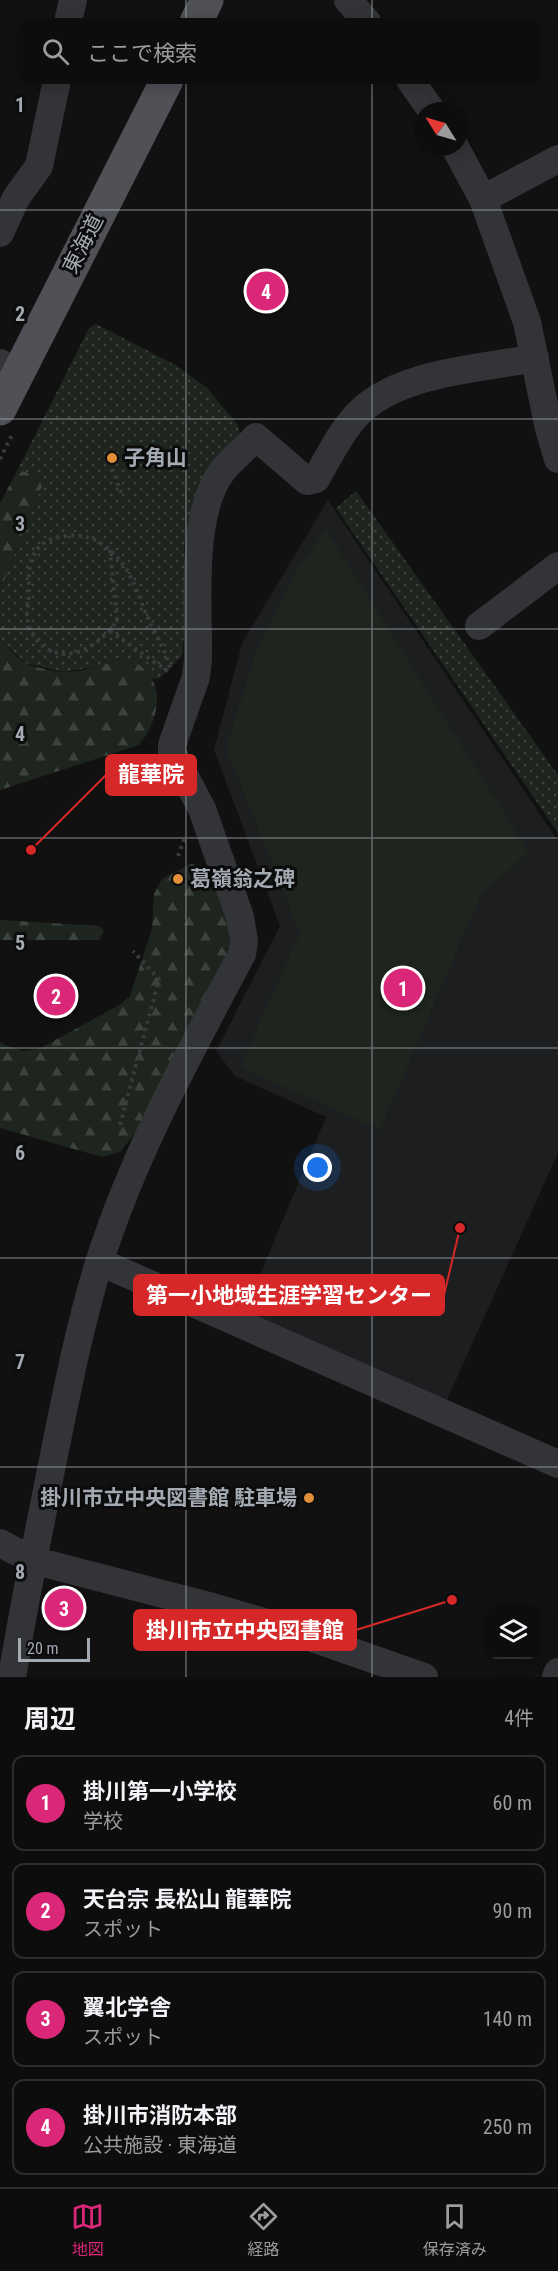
<!DOCTYPE html>
<html lang="ja">
<head>
<meta charset="utf-8">
<style>
  :root { --surface:#0d0d0e; --page:#161617; --text:#f1f3f6; --muted:#9a9c9e; --line:#2d2d2e; --accent:#db2777 }
  body { margin:0; font-family:"Roboto Condensed","Noto Sans JP",sans-serif; background:var(--page); color:var(--text) }
  .controls { position:absolute; right:18px; bottom:18px; display:grid; overflow:hidden; border-radius:12px; box-shadow:0 3px 15px #0003 }
  .controls button { width:54px; height:54px; display:grid; place-items:center; padding:0; border:0; border-bottom:2px solid var(--line); background:var(--surface); color:var(--text); font:30px sans-serif }
  .compass { position:absolute; left:414px; top:102px; width:54px; height:54px; border-radius:50%; background:var(--surface); box-shadow:0 3px 15px #0003; rotate:307deg }
  .scale { position:absolute; left:18px; bottom:15px; width:72px; box-sizing:border-box; padding-left:6px; border:3px solid #a4aab2; border-top:0; font-size:16px; line-height:21px; white-space:nowrap; color:#a4aab2; -webkit-text-stroke:4px #0c0c0d; paint-order:stroke }
  .you { position:absolute; left:318px; top:1168px; width:21px; height:21px; margin:-15px; border:4px solid #fff; border-radius:50%; background:#1a73e8; box-shadow:0 0 0 9px #1a73e833 }
  .badge { display:grid; place-items:center; width:39px; height:39px; border-radius:50%; background:var(--accent); color:#fff; font-size:20px; font-weight:700 }
  .pin { position:absolute; translate:-50% -50%; border:3px solid #fff; box-shadow:0 2px 6px #0006 }
  .list { margin:0; padding:0; list-style:none }
  h2 { display:flex; justify-content:space-between; align-items:center; height:78px; margin:0; padding:0 24px; font-size:26px }
  h2 small { font-size:20px; font-weight:400; color:var(--muted) }
  .list li { display:grid; grid-template-columns:39px 1fr auto; gap:18px; align-items:center; box-sizing:border-box; height:96px; margin:0 12px 12px; padding:0 12px; border:2px solid var(--line); border-radius:12px }
  .list b { display:block; font-size:22px; white-space:nowrap }
  .list p { margin:0; font-size:20px; white-space:nowrap; color:var(--muted) }
  .list em { font-size:20px; font-style:normal; color:var(--muted) }
  .icon { flex:none; width:33px; height:33px; fill:none; stroke:currentColor; stroke-width:2; stroke-linecap:round; stroke-linejoin:round }
  .map { position:relative; flex:none; width:558px; height:1677px; overflow:hidden }
  .search { position:absolute; background:var(--surface); box-shadow:0 3px 15px #0003; left:18px; right:18px; top:18px; height:66px; display:flex; align-items:center; gap:15px; box-sizing:border-box; padding:0 21px; border-radius:12px; color:var(--muted); font-size:22px }
  .sheet { height:510px; background:var(--surface) }
  nav { display:flex; justify-content:space-around; align-items:center; box-sizing:border-box; height:84px; border-top:2px solid var(--line); background:var(--surface); font-size:16px; color:var(--muted) }
  nav a { display:grid; justify-items:center; gap:3px }
  nav .on { color:var(--accent) }
  .map>svg:first-child { display:block }
  .built { fill:#1d1e1f }
  .grass { fill:url(#grass-dots) }
  .forest { fill:url(#forest-firs) }
  .pitch { fill:#1e251e }
  .lines { fill:none; stroke-linecap:round; stroke-linejoin:round }
  .path { stroke:#393b3e; stroke-width:4; stroke-dasharray:3 4.5; stroke-linecap:butt }
  .minor { stroke:#323437; stroke-width:28 }
  .major { stroke:#4f5156; stroke-width:33 }
  .grid { fill:none; stroke:#a4aab2; stroke-width:1.5; stroke-opacity:0.55 }
  .poi-dot { fill:#e38e39; stroke:#0c0c0d; stroke-width:2 }
  .labels { text-anchor:middle; dominant-baseline:central; stroke-width:6; stroke-linejoin:round; paint-order:stroke }
  .street-label { font-size:21px; fill:#a4aab2; stroke:#0c0c0d }
  .poi-label { font-size:21px; font-weight:bold; fill:#a4aab2; stroke:#0c0c0d; text-anchor:start }
  .grid-label { font-size:20px; text-anchor:middle; font-weight:bold; fill:#a4aab2; stroke:#0c0c0d; stroke-width:6; stroke-linejoin:round; paint-order:stroke }
  .leader { fill:none; stroke:#d62828; stroke-width:2 }
  .callout-dot { fill:#d62828; stroke:#0c0c0d; stroke-width:2 }
  .callout { fill:#d62828; stroke:#d62828; stroke-width:2 }
  .callout-label { font-size:22px; text-anchor:middle; font-weight:bold; fill:#fff }
</style>
</head>
<body>
<div class="map">
<svg width="558" height="1677" viewBox="0 0 558 1677">
  <defs>
    <pattern id="grass-dots" width="8" height="8" patternUnits="userSpaceOnUse" patternTransform="scale(1.5)"><rect width="8" height="8" fill="#1e251e"/><path d="M2 2h.1M6 6h.1" fill="none" stroke="#3c423c" stroke-width="1.8" stroke-linecap="round"/></pattern>
    <pattern id="forest-firs" width="22" height="20" patternUnits="userSpaceOnUse" patternTransform="scale(1.5)"><rect width="22" height="20" fill="#1e251e"/><path d="M5 1l3.5 6h-7zM16 11l3.5 6h-7z" fill="#3c423c"/></pattern>
  </defs>
  <rect width="100%" height="100%" fill="#111112"/>
  <!-- built -->
  <path class="built" d="M328 500 558 841V1153L441 1413 244 1313 326 1117 235 1076 216 1051 280 926 214 750 242 643Z"/>
  <!-- grass -->
  <path class="grass" d="M96 324 177 366 206 387 238 425 241 439 191 512 184 547V634L182 656 159 679 151 678 142 669 119 658 102 666 64 672 25 663 0 639V591L42 486 37 476 23 471 15 475 89 328Z
    M356 491 558 775V833L336 508Z"/>
  <!-- forest -->
  <path class="forest" d="M23 471 37 476 42 486 0 591V503L15 475Z
    M0 639C8 647 15 656 23 662 29 666 56 672 63 672 74 673 89 669 100 666 111 663 118 655 130 660 168 676 161 719 139 745L0 790Z
    M191 864 208 866C221 898 237 924 226 958L139 1128 120 1152 102 1157 0 1128V1042L4 1045 23 1051 41 1048 121 1004 130 996 152 929 154 894 162 879Z
    M0 920 100 926 104 931 99 940H0Z"/>
  <!-- pitch -->
  <path class="pitch" d="M326 530 529 852 481 894 380 1130 240 1067 300 933 226 748 256 651 297 569Z"/>
  <g class="lines">
    <!-- path -->
    <path class="path" d="M0 459 13 433
      M112 469 122 494
      M110 550 117 621C105 637 86 654 65 654 44 653 29 637 27 616 27 609 29 601 29 593 29 576 27 560 40 546 46 540 57 537 65 536 92 531 115 550 128 572 136 586 141 603 148 618 155 635 166 650 170 668
      M110 631 170 673
      M178 856 185 837
      M120 1125 159 979 133 951"/>
    <!-- minor -->
    <path class="minor" d="M348 0 367 22
      M68 22 73 0
      M410 80 432 111
      M455 147 483 199 527 322 549 429 558 459
      M483 199 558 159
      M0 233 16 198 39 166 57 80
      M0 363 16 377
      M479 626 558 566
      M100 1262 558 1464
      M0 1543 32 1560 209 1606 284 1628 424 1677
      M12 1677C25 1598 41 1519 57 1440 69 1381 81 1321 99 1263 133 1155 189 1054 242 954L244 941 240 917 202 809 172 752V745L196 677 198 659C199 605 189 514 223 470 233 458 246 448 256 437L307 481 316 479C328 458 339 435 355 417 394 372 479 369 535 358
      M556 1677 558 1672"/>
    <!-- major -->
    <path class="major" d="M196 22 207 0
      M0 409 167 80"/>
  </g>
  <!-- grid -->
  <path class="grid" d="M186 0V22M372 0V22M186 80V1677M372 80V1677M0 210H558M0 419H558M0 629H558M0 838H558M0 1048H558M0 1258H558M0 1467H558"/>
  <!-- markers -->
  <g class="poi-dot">
    <circle cx="112" cy="458" r="6"/>
    <circle cx="178" cy="879" r="6"/>
    <circle cx="309" cy="1498" r="6"/>
  </g>
  <g class="labels">
    <!-- street labels -->
    <g class="street-label">
      <text transform="translate(83 244) rotate(-63)">東海道</text>
    </g>
    <!-- poi labels -->
    <g class="poi-label">
      <text x="124" y="458">子角山</text>
      <text x="190" y="879">葛嶺翁之碑</text>
      <text x="297" y="1498" text-anchor="end">掛川市立中央図書館 駐車場</text>
    </g>
  </g>
  <g class="grid-label">
    <text x="20" y="112">1</text>
    <text x="20" y="321">2</text>
    <text x="20" y="531">3</text>
    <text x="20" y="741">4</text>
    <text x="20" y="950">5</text>
    <text x="20" y="1160">6</text>
    <text x="20" y="1369">7</text>
    <text x="20" y="1579">8</text>
  </g>
  <!-- callouts -->
  <path class="leader" d="M31 850L106 775M460 1228L444 1295M452 1600L356 1630"/>
  <g class="callout-dot">
    <circle cx="31" cy="850" r="6"/>
    <circle cx="460" cy="1228" r="6"/>
    <circle cx="452" cy="1600" r="6"/>
  </g>
  <g class="callout">
    <rect x="106" y="755" width="90" height="40" rx="6"/>
    <rect x="134" y="1275" width="310" height="40" rx="6"/>
    <rect x="134" y="1610" width="222" height="40" rx="6"/>
  </g>
  <g class="callout-label">
    <text x="151" y="782">龍華院</text>
    <text x="289" y="1303">第一小地域生涯学習センター</text>
    <text x="245" y="1638">掛川市立中央図書館</text>
  </g>
</svg>
<div class="controls">
<button><svg class="icon" aria-label="layers" viewBox="0 0 24 24"><path d="M12 4l9 5-9 5-9-5zM3 14l9 5 9-5"/></svg></button>
</div>
<svg class="compass" viewBox="-18 -18 36 36"><path d="M0-13l5 13h-10z" fill="#e53935"/><path d="M0 13l5-13h-10z" fill="#9a9c9e"/></svg>
<div class="scale">20 m</div>
<div class="you"></div>
<div class="pin badge" style="left:403px;top:988px">1</div>
<div class="pin badge" style="left:56px;top:996px">2</div>
<div class="pin badge" style="left:64px;top:1608px">3</div>
<div class="pin badge" style="left:266px;top:291px">4</div>
<div class="search"><svg class="icon" aria-label="search" viewBox="0 0 24 24"><circle cx="10" cy="10" r="6"/><path d="M15 15l6 6"/></svg>ここで検索</div>
</div>
<section class="sheet">
<h2>周辺<small>4件</small></h2>
<ul class="list">
<li><span class="badge">1</span><div><b>掛川第一小学校</b><p>学校</p></div><em>60 m</em></li>
<li><span class="badge">2</span><div><b>天台宗 長松山 龍華院</b><p>スポット</p></div><em>90 m</em></li>
<li><span class="badge">3</span><div><b>翼北学舎</b><p>スポット</p></div><em>140 m</em></li>
<li><span class="badge">4</span><div><b>掛川市消防本部</b><p>公共施設 · 東海道</p></div><em>250 m</em></li>
</ul>
</section>
<nav>
<a class="on"><svg class="icon" aria-label="map" viewBox="0 0 24 24"><path d="M3 6l6-2 6 2 6-2v14l-6 2-6-2-6 2zM9 4v14M15 6v14"/></svg>地図</a>
<a><svg class="icon" aria-label="directions" viewBox="0 0 24 24"><path d="M12 3l9 9-9 9-9-9zM9 14v-3h6M13 9l2 2-2 2"/></svg>経路</a>
<a><svg class="icon" aria-label="saved" viewBox="0 0 24 24"><path d="M7 4h10v16l-5-4-5 4z"/></svg>保存済み</a>
</nav>
</body>
</html>
